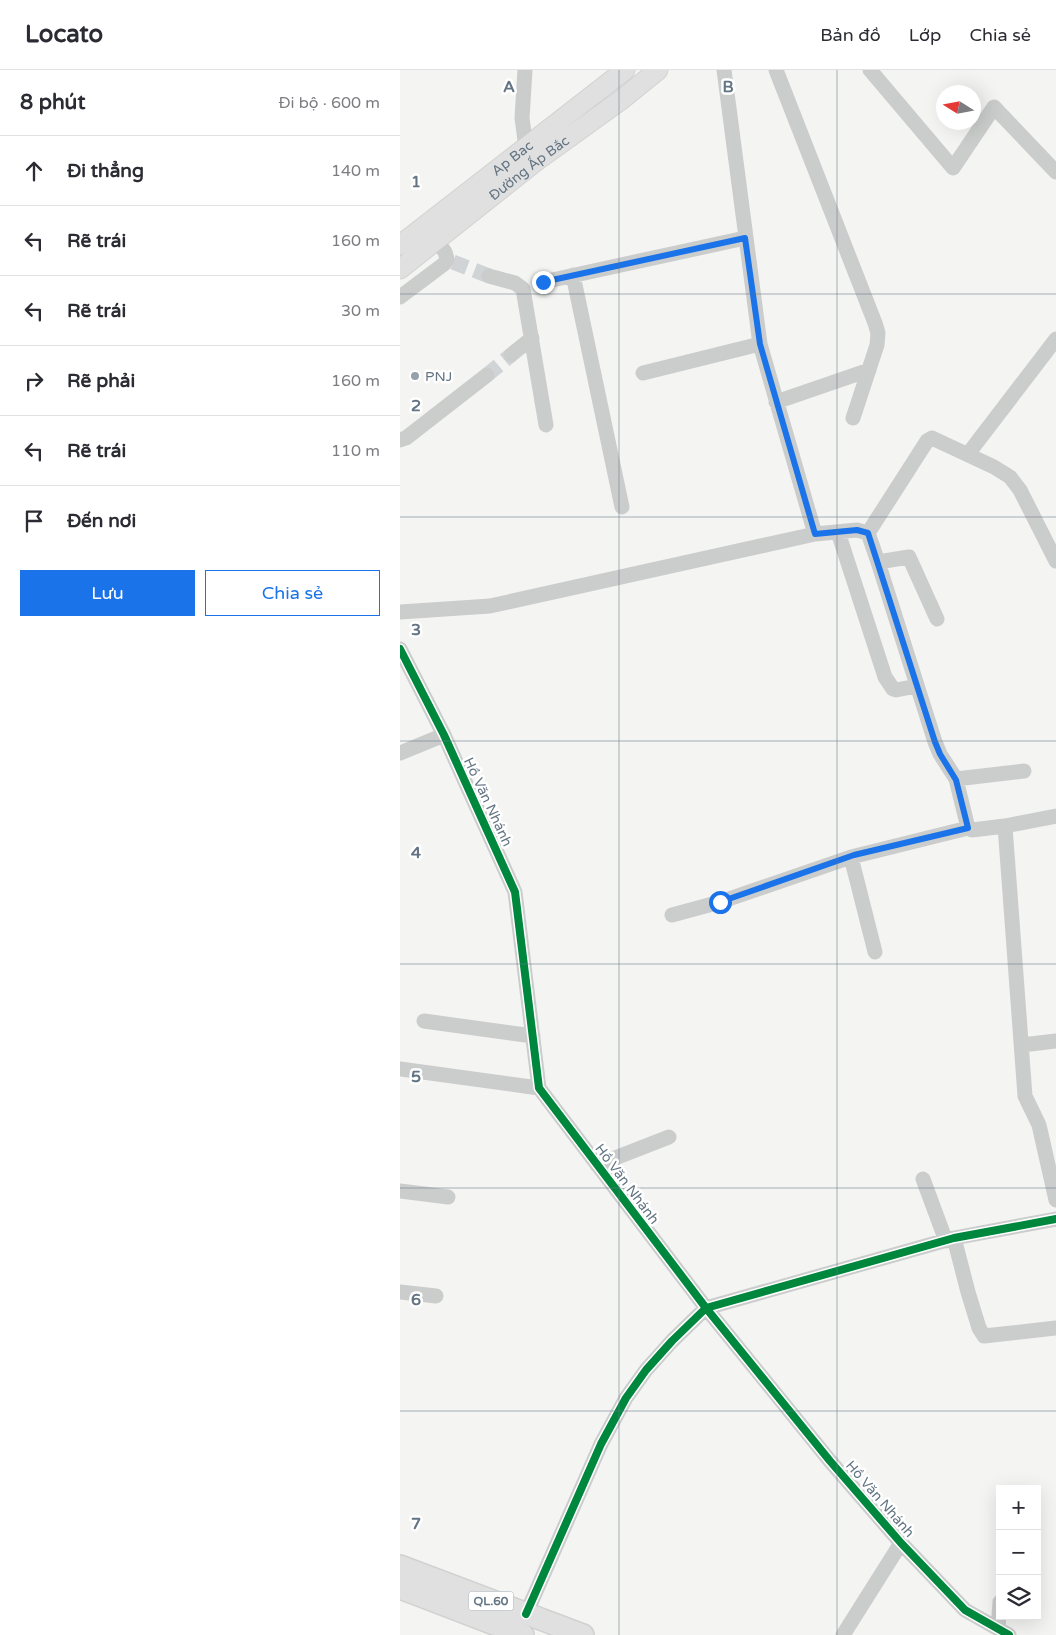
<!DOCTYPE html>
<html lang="vi">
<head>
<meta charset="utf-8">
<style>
  :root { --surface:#fff; --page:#f7f7f7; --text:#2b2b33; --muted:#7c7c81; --line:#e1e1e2; --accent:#1a73e8 }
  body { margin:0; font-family:"Varela Round",sans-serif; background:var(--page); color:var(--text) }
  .controls { position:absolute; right:15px; bottom:15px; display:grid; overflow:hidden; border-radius:0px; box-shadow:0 5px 20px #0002 }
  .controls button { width:45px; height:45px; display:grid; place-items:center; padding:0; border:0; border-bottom:1px solid var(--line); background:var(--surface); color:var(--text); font:25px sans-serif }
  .compass { position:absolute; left:536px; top:15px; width:45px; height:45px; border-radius:50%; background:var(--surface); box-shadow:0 5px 20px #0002; rotate:281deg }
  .stop { position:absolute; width:15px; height:15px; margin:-11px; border:4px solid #1a73e8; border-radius:50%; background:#fff }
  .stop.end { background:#1a73e8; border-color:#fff; box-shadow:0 1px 5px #0008 }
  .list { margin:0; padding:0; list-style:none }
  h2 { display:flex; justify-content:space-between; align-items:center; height:65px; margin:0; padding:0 20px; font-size:21px }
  h2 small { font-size:16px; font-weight:400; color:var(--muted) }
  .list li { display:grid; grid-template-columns:32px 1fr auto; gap:15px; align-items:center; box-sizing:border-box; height:70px; padding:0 20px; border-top:1px solid var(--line) }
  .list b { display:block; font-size:19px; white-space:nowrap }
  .list em { font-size:16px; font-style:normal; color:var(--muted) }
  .actions { display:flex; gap:10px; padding:15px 20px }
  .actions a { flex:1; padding:11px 0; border:1px solid var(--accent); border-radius:0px; text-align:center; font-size:18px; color:var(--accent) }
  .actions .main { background:var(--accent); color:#fff }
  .icon { flex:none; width:28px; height:28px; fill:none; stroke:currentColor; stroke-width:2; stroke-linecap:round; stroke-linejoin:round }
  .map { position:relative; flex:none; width:656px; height:1565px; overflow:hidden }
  header { display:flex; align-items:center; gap:30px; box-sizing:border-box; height:70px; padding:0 25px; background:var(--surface); border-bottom:1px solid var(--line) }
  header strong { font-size:24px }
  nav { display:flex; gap:28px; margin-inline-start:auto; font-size:18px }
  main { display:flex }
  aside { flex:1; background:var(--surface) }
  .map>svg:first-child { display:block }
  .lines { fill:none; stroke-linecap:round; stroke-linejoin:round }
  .minor-tunnel { stroke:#d0d4d6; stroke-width:15; stroke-dasharray:15 8; stroke-linecap:butt }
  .major-casing { stroke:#d1d2d1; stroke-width:21 }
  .highway-casing { stroke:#d0d1d1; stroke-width:24 }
  .minor { stroke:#cbcdcd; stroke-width:15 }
  .major { stroke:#e0e0e0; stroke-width:19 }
  .highway { stroke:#e0e0e0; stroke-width:21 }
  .cycleway-casing { stroke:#fff; stroke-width:11 }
  .cycleway { stroke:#00873e; stroke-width:8 }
  .route { stroke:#1a73e8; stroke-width:6 }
  .grid { fill:none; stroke:#637483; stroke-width:1; stroke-opacity:0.55 }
  .poi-dot { fill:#96a1aa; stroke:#fff; stroke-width:2 }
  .labels { text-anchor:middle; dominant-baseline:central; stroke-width:5; stroke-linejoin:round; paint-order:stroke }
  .shield { fill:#fff; stroke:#929ea8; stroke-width:1 }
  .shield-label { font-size:12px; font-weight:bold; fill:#637483 }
  .street-label { font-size:14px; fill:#637483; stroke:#fff }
  .poi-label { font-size:14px; fill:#637483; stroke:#fff; text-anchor:start }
  .grid-label { font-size:16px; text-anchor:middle; font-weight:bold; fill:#637483; stroke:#fff; stroke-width:5; stroke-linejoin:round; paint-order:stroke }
</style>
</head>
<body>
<header>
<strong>Locato</strong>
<nav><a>Bản đồ</a><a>Lớp</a><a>Chia sẻ</a></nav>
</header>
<main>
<aside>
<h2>8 phút<small>Đi bộ · 600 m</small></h2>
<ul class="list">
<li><svg class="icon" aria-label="ahead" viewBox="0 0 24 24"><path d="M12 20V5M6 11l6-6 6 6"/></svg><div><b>Đi thẳng</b></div><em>140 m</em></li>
<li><svg class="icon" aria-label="left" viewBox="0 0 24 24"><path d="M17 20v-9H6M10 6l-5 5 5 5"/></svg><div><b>Rẽ trái</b></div><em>160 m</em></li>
<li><svg class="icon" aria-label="left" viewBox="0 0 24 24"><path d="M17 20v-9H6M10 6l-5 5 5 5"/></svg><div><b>Rẽ trái</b></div><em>30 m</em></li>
<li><svg class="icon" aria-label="right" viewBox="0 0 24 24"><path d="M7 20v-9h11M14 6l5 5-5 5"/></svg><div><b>Rẽ phải</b></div><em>160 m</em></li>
<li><svg class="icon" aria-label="left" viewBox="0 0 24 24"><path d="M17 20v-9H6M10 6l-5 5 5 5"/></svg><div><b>Rẽ trái</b></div><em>110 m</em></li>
<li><svg class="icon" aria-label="arrive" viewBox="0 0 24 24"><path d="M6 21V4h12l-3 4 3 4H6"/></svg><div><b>Đến nơi</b></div></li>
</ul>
<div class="actions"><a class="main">Lưu</a><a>Chia sẻ</a></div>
</aside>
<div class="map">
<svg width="656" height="1565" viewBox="0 0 656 1565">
  <rect width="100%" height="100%" fill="#f4f4f2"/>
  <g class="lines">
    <!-- minor-tunnel -->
    <path class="minor-tunnel" d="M53 192 89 206
      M87 305 111 285"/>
    <!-- major casing -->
    <g class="major-casing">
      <g id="major">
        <path id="s1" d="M0 175 225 0"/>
        <path id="s2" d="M0 199 135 92 221 30 258 0"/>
      </g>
    </g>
    <!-- highway casing -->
    <g class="highway-casing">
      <path id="highway" d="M0 1496 183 1565
        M0 1518 123 1565"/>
    </g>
    <!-- minor -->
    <path class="minor" d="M125 0 122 48 126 78
      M324 0 360 274 415 464 457 460 468 463 478 492 509 487 537 549
      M376 0 475 253 478 263 477 275 453 348
      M470 0 553 98 594 37 656 102
      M173 205 222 437
      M89 206 115 213 123 219 146 355
      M143 212 345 168
      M0 227 44 194 47 189 45 182 36 170
      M111 285 132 268
      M243 303 360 274
      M376 332 469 300
      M0 370 6 368 87 305
      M568 384 656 269
      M438 462 485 607 493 619 496 620 517 616
      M468 463 527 371 532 368 594 397 610 407 620 420 656 491
      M478 492 535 672 540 684 556 709 568 758 572 760 605 756 656 746
      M0 542 90 536 415 464
      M0 579 44 665 115 822 139 1018 306 1238 430 1391 501 1473 565 1540 609 1565
      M0 683 44 665
      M556 709 624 701
      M605 756 625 1026 639 1055 656 1130
      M272 845 320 832 451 787
      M475 882 451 787 568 758
      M24 951 133 966
      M622 975 656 971
      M0 999 139 1018
      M197 1095 269 1067
      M523 1109 546 1171
      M0 1121 48 1127
      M554 1168 568 1222 579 1258 584 1266 656 1258
      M0 1222 36 1226
      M126 1544 201 1374 226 1328 246 1300 272 1271 306 1238 554 1168 656 1149
      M598 1559 600 1532
      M443 1565 501 1473"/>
    <!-- major -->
    <use href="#major" class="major"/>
    <!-- highway -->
    <use href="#highway" class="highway"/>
    <!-- cycleway casing -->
    <g class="cycleway-casing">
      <path id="cycleway" d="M0 579 44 665 115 822 139 1018 306 1238 430 1391 501 1473 565 1540 609 1565
        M126 1544 201 1374 226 1328 246 1300 272 1271 306 1238 554 1168 656 1149"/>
    </g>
    <!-- cycleway -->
    <use href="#cycleway" class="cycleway"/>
  </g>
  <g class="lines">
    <!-- route -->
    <path class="route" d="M143 212 345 168 360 274 415 464 457 460 468 463 535 672 540 684 556 710 568 758 454 785 320 832"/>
  </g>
  <!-- grid -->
  <path class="grid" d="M219 0V1565M437 0V1565M0 224H656M0 447H656M0 671H656M0 894H656M0 1118H656M0 1341H656"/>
  <!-- markers -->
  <circle class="poi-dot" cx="15" cy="306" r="5"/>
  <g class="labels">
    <!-- shield labels -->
    <rect class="shield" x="68.5" y="1521.5" width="45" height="19" rx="4"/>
    <g class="shield-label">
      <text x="91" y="1531">QL.60</text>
    </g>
    <!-- street labels -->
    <g class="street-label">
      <text stroke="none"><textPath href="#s1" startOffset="142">Ap Bac</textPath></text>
      <text stroke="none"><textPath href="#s2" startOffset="164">Đường Ấp Bắc</textPath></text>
      <text transform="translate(88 732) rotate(65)">Hồ Văn Nhánh</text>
      <text transform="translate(227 1114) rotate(53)">Hồ Văn Nhánh</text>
      <text transform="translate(480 1429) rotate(49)">Hồ Văn Nhánh</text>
    </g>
    <!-- poi labels -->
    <g class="poi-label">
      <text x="25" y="306">PNJ</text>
    </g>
  </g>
  <g class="grid-label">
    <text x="109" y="22">A</text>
    <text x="328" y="22">B</text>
    <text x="16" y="117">1</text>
    <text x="16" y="341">2</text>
    <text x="16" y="565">3</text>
    <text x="16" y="788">4</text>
    <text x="16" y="1012">5</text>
    <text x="16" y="1235">6</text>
    <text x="16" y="1459">7</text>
  </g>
</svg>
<div class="controls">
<button>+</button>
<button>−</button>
<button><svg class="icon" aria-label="layers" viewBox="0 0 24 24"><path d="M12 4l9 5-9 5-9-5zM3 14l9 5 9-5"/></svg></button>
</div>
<svg class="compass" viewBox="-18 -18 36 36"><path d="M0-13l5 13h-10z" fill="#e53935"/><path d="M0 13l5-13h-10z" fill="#7c7c81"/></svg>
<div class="stop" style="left:320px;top:832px"></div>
<div class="stop end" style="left:143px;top:212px"></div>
</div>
</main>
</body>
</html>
